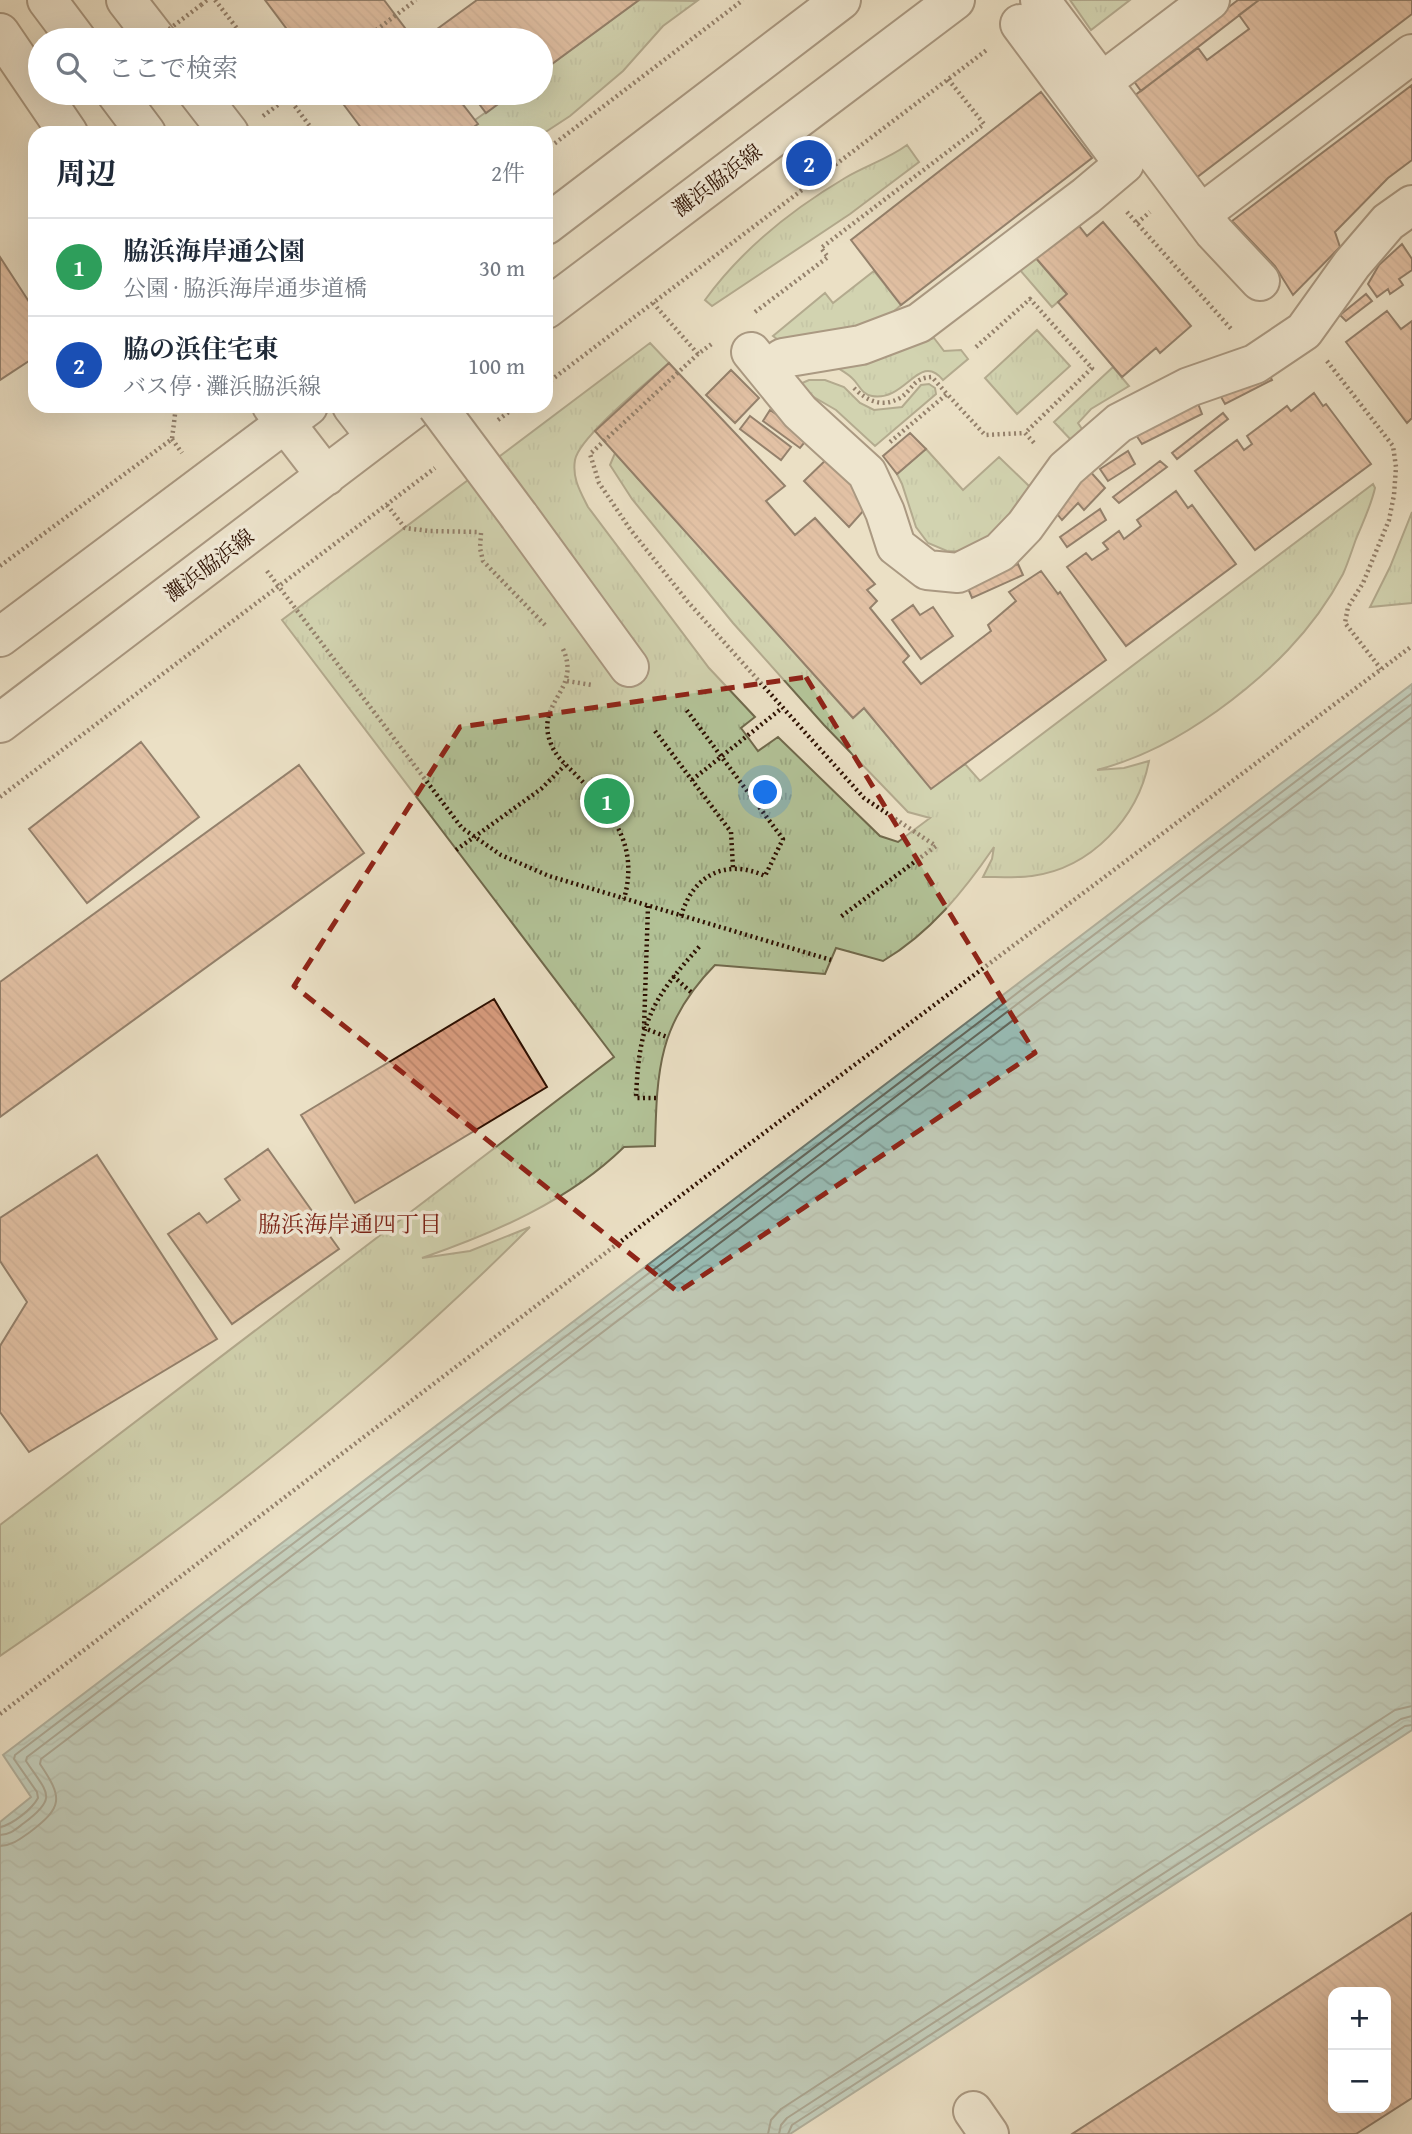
<!DOCTYPE html>
<html lang="ja">
<head>
<meta charset="utf-8">
<style>
  :root { --surface:#fff; --page:#f2f2f3; --text:#1f2937; --muted:#747a83; --line:#e0e1e3; --accent:#ea580c }
  body { margin:0; font-family:"Gentium Book Plus","Noto Serif JP",serif; background:var(--page); color:var(--text) }
  .controls { position:absolute; right:21px; bottom:21px; display:grid; overflow:hidden; border-radius:14px; box-shadow:0 7px 28px #0002 }
  .controls button { width:63px; height:63px; display:grid; place-items:center; padding:0; border:0; border-bottom:2px solid var(--line); background:var(--surface); color:var(--text); font:35px sans-serif }
  .you { position:absolute; left:766px; top:793px; width:24px; height:24px; margin:-18px; border:5px solid #fff; border-radius:50%; background:#1a73e8; box-shadow:0 0 0 10px #1a73e833 }
  .badge { display:grid; place-items:center; width:46px; height:46px; border-radius:50%; background:var(--accent); color:#fff; font-size:23px; font-weight:700 }
  .pin { position:absolute; translate:-50% -50%; border:4px solid #fff; box-shadow:0 2px 7px #0006 }
  .list { margin:0; padding:0; list-style:none }
  h2 { display:flex; justify-content:space-between; align-items:center; height:91px; margin:0; padding:0 28px; font-size:30px }
  h2 small { font-size:23px; font-weight:400; color:var(--muted) }
  .list li { display:grid; grid-template-columns:46px 1fr auto; gap:21px; align-items:center; box-sizing:border-box; height:98px; padding:0 28px; border-top:2px solid var(--line) }
  .list b { display:block; font-size:26px; white-space:nowrap }
  .list p { margin:0; font-size:23px; white-space:nowrap; color:var(--muted) }
  .list em { font-size:23px; font-style:normal; color:var(--muted) }
  .icon { flex:none; width:38px; height:38px; fill:none; stroke:currentColor; stroke-width:2; stroke-linecap:round; stroke-linejoin:round }
  .map { position:relative; flex:none; width:1412px; height:2134px; overflow:hidden }
  .search { position:absolute; background:var(--surface); box-shadow:0 7px 28px #0002; left:28px; top:28px; width:525px; height:77px; display:flex; align-items:center; gap:18px; box-sizing:border-box; padding:0 24px; border-radius:38px; color:var(--muted); font-size:26px }
  .panel { position:absolute; background:var(--surface); box-shadow:0 7px 28px #0002; left:28px; top:126px; width:525px; height:287px; border-radius:21px }
  .map>svg:first-child { display:block }
  .grass { fill:url(#grass-tufts); stroke:#70694c; stroke-width:2 }
  .water { fill:url(#water-waves); stroke:#6d776d; stroke-width:2 }
  .lines { fill:none; stroke-linecap:round; stroke-linejoin:round }
  .shore { stroke:#62665b; stroke-width:2 }
  .building { fill:url(#building-back-hatch); stroke:#2c0f00; stroke-width:2; fill-rule:evenodd }
  .minor-casing { stroke:#5c4331; stroke-width:42 }
  .path { stroke:#2c0f00; stroke-width:4.5; stroke-dasharray:2 3.5; stroke-linecap:butt }
  .minor { stroke:#f2ebd9; stroke-width:38 }
  .minor-bridge-casing { stroke:#5c4331; stroke-width:42; stroke-linecap:butt }
  .path-bridge { stroke:#2c0f00; stroke-width:4.5; stroke-dasharray:2 3.5; stroke-linecap:butt }
  .minor-bridge { stroke:#f2ebd9; stroke-width:38 }
  .marked { fill:none; stroke:#8f2418; stroke-width:5; stroke-dasharray:14 9; stroke-linejoin:round }
  .labels { text-anchor:middle; dominant-baseline:central; stroke-width:7; stroke-linejoin:round; paint-order:stroke }
  .street-label { font-size:21px; fill:#2c0f00; stroke:#f2ebd9 }
  .neighbourhood-label { font-size:23px; fill:#7a1f14; stroke:#f2ebd9 }
</style>
</head>
<body>
<div class="map">
<svg width="1412" height="2134" viewBox="0 0 1412 2134">
  <defs>
    <pattern id="grass-tufts" width="24" height="20" patternUnits="userSpaceOnUse" patternTransform="scale(1.75)"><rect width="24" height="20" fill="#b3c398"/><path d="M3 7l-1-3M5 7V3M7 7l1-3M15 17l-1-3M17 17v-4M19 17l1-3" fill="none" stroke="#9aa681"/></pattern>
    <pattern id="water-waves" width="16" height="10" patternUnits="userSpaceOnUse" patternTransform="scale(1.75)"><rect width="16" height="10" fill="#98bdb6"/><path d="M0 5q4-4 8 0t8 0" fill="none" stroke="#83a19b"/></pattern>
    <pattern id="building-back-hatch" width="6" height="6" patternUnits="userSpaceOnUse" patternTransform="scale(1.75)"><rect width="6" height="6" fill="#d79b7d"/><path d="M-1 5l2 2M0 0l6 6M5-1l2 2" fill="none" stroke="#b9846a"/></pattern>
  </defs>
  <rect width="100%" height="100%" fill="#ebe0c5"/>
  <filter id="stains"><feTurbulence type="fractalNoise" baseFrequency=".00286" numOctaves="4"/><feColorMatrix values="0 0 0 0 .2 0 0 0 0 .09 0 0 0 0 .02 0 0 0 .5 -.17"/></filter>
  <radialGradient id="worn" r=".72"><stop offset=".6" stop-color="#630" stop-opacity="0"/><stop offset="1" stop-color="#630" stop-opacity=".3"/></radialGradient>
  <!-- grass -->
  <path class="grass" d="M639 0 697 1 663 26 623 71 570 116 544 133H465L475 120 513 93H541V72Z
    M1070 0H1130L1091 30Z
    M907 145 919 162 850 214 712 306 705 300C742 249 791 210 845 178 865 166 888 159 907 145Z
    M1035 257 1067 294 1052 307 1019 269Z
    M874 271 901 305 883 321 786 346 773 336 825 293 833 303Z
    M1037 330 1070 366 1017 414 985 378Z
    M934 338 944 351 961 350 968 359 943 380C919 351 906 402 872 396 861 394 859 384 852 378 847 373 839 369 833 365Z
    M650 343 669 363C649 381 579 437 575 460 572 478 580 491 588 507L709 668 755 717 741 728 758 751 778 737 880 836 898 842 930 818 908 812 824 725 733 623 632 499 610 465 615 453 853 718 864 708 931 788 965 764 980 781 1373 484 1375 488C1371 506 1363 522 1356 539 1352 550 1348 563 1343 574 1313 631 1268 674 1217 711 1179 738 1142 758 1097 770L1124 768 1149 761C1138 818 1091 868 1032 876 1016 878 999 877 983 877L992 859 994 847C964 891 930 933 883 961L836 948 825 974 715 965C658 1023 657 1070 655 1146L624 1147C569 1201 494 1233 422 1258L470 1251 530 1227C369 1389 188 1528 0 1656V1525L614 1057 282 620Z
    M1113 367 1129 386 1091 409 1078 423 1084 432 1073 442 1054 422Z
    M809 380H825L844 387 860 403 874 410 902 407 921 385 929 384 935 388 936 394 875 446 836 410 800 389V384Z
    M926 449 963 490 999 457 1031 488 1003 529 967 552 947 551 928 543 916 527 902 484 897 474Z
    M1412 512V603L1370 607 1390 567Z"/>
  <!-- water -->
  <path class="water" d="M1412 684V1730L790 2134H0V1822L31 1797 3 1755Z"/>
  <g class="lines">
    <!-- shore -->
    <path class="shore" d="M0 1827C12 1825 32 1809 38 1798L37 1792 14 1759 15 1755 1412 693
      M0 1835C10 1835 16 1829 24 1823 59 1797 47 1793 26 1761L27 1757 1412 704
      M0 1846C13 1845 20 1839 30 1832 63 1807 63 1798 40 1764L41 1759 1412 717
      M768 2134 771 2120 781 2109 1395 1710 1412 1706
      M779 2134 781 2125 787 2118 1401 1719 1412 1716
      M788 2134 792 2125 1405 1726 1412 1725"/>
  </g>
  <!-- building -->
  <path class="building" d="M265 0H384L414 40H295Z
    M477 0H639L541 72V40H422Z
    M1238 0H1259L1141 91 1133 80Z
    M1259 0H1412V14L1192 181 1130 99 1198 48 1207 60 1249 29 1239 15Z
    M1412 85V160L1388 178 1335 232 1340 247 1293 295 1275 266 1232 221Z
    M1041 92 1092 158 901 305 851 240Z
    M335 93H454L478 124 465 133H365Z
    M471 93H513L486 113Z
    M1076 222 1087 236 1103 222 1191 326 1160 353 1156 348 1122 377 1058 302 1067 294 1035 257Z
    M1402 244 1412 259V270L1399 279 1403 285 1390 294 1388 289 1377 297 1368 284 1379 265Z
    M0 257 35 311V357L0 380Z
    M1366 294 1372 301 1346 321 1340 315Z
    M1387 311 1401 329 1412 321V418L1407 423 1346 342Z
    M669 363 785 486 766 501 795 535 815 518 875 584 867 590 877 601 870 608 909 656 903 662 921 684 991 631 988 625 1016 601 1009 592 1041 571 1058 594 1060 592 1106 660 931 789 864 708 853 718 595 431Z
    M731 370 759 398 735 423 706 395Z
    M1267 370 1272 380 1225 404 1220 395Z
    M1314 393 1323 406 1326 404 1371 464 1255 550 1195 471 1237 440 1244 450 1252 444 1247 436 1287 406 1291 411Z
    M1197 401 1202 414 1142 444 1134 432Z
    M770 410 809 437 800 448 763 421Z
    M1223 413 1228 419 1177 459 1172 453Z
    M750 416 791 447 781 460 740 429Z
    M910 433 926 449 897 474 883 456Z
    M1128 451 1135 464 1108 481 1100 469Z
    M830 456 862 492 865 509 849 527 804 481Z
    M1160 461 1167 467 1119 503 1113 497Z
    M1088 469 1105 488 1084 510 1078 503 1062 520 1054 510Z
    M1176 491 1188 508 1192 505 1236 564 1126 646 1067 567 1086 553 1092 560 1108 549 1103 543 1119 531 1124 539 1141 526 1137 520Z
    M1100 509 1106 520 1067 547 1060 537Z
    M1018 564 1023 575 972 598 967 586Z
    M913 605 920 615 933 607 953 636 921 659 892 620Z
    M141 742 199 817 87 903 29 829Z
    M299 765 364 853 0 1117V982Z
    M494 999 547 1087 355 1203 301 1115Z
    M268 1149 339 1249 232 1324 168 1234 199 1213 207 1223 240 1200 225 1179Z
    M97 1155 217 1339 29 1452 0 1412V1346L27 1302 0 1261V1218Z
    M1412 1913V2098L1356 2134H1072ZM1333 1992H1386V2108H1333Z"/>
  <g class="lines">
    <!-- minor casing -->
    <g class="minor-casing">
      <path id="minor" d="M47 0 77 40
        M126 0 157 40
        M1040 0 1214 232 1260 281
        M0 33 68 133
        M1102 82 1210 0
        M116 93 146 133
        M198 93 229 133
        M1201 214 1412 54
        M546 225 841 0
        M546 309 955 0
        M751 352 800 412 867 473 885 512 896 546 927 570 958 573 1000 552 1025 526 1066 469 1119 423 1189 387 1255 364 1304 331 1352 264 1388 222 1412 205
        M766 370 783 358 861 345 919 323 1086 196 1124 164 1020 24
        M272 406 326 476
        M352 406 376 437
        M519 516 629 667
        M0 637 308 406
        M0 723 417 406
        M973 2111 989 2134"/>
    </g>
    <!-- path -->
    <path class="path" d="M215 0 246 40
      M201 5 207 0
      M363 40 416 0
      M285 93 315 133
      M263 116 294 93
      M546 150 743 0
      M1127 212 1233 331
      M1137 223 1150 212
      M653 303 698 354 713 343
      M755 312 828 257 821 248 984 124 948 79
      M976 347 1030 299 1092 368 1025 433 1036 445
      M698 354 590 454 599 483 630 529 688 602 864 798 936 846 839 918
      M1327 361 1393 446 1396 467 1394 495 1389 520 1363 583 1348 607 1345 623 1381 669
      M546 384 988 49
      M854 388C867 401 882 408 900 398 914 389 912 378 932 377L947 394
      M498 420 517 406
      M172 439 182 453
      M890 442 947 394 985 435 1025 433
      M387 505 405 528 429 531 480 532
      M481 533 480 548 483 561 545 625
      M0 566 172 439 176 406
      M267 571 462 828 501 855 549 876 831 960
      M563 649C582 691 534 702 551 744 557 759 568 766 578 777 613 813 639 846 624 899
      M567 681 592 685
      M655 731 731 832 733 868
      M692 780 782 708
      M0 797 435 468
      M456 850 541 789 565 765
      M648 906 644 1028 667 1037
      M681 916C693 875 726 858 765 876L783 839 685 708
      M673 976 692 993
      M656 1098H636C639 1024 650 1001 700 946
      M0 1714 704 1178 1412 646"/>
    <!-- minor -->
    <use href="#minor" class="minor"/>
    <!-- minor-bridge casing -->
    <g class="minor-bridge-casing">
      <path id="minor-bridge" d="M437 406 519 516"/>
    </g>
    <!-- path-bridge -->
    <path class="path-bridge" d="M156 39 201 5"/>
    <!-- minor-bridge -->
    <use href="#minor-bridge" class="minor-bridge"/>
  </g>
  <!-- marked area -->
  <path d="M0 0H1412V2134H0ZM806 677 1035 1053 678 1292 294 986 460 727Z" fill="#ebe0c5" fill-opacity=".55" fill-rule="evenodd"/>
  <path class="marked" d="M806 677 1035 1053 678 1292 294 986 460 727Z"/>
  <g class="labels">
    <!-- street labels -->
    <g class="street-label">
      <text transform="translate(717 180) rotate(-37)">灘浜脇浜線</text>
      <text transform="translate(209 565) rotate(-37)">灘浜脇浜線</text>
    </g>
    <!-- neighbourhood labels -->
    <g class="neighbourhood-label">
      <text x="350" y="1223">脇浜海岸通四丁目</text>
    </g>
  </g>
  <rect width="100%" height="100%" filter="url(#stains)"/>
  <rect width="100%" height="100%" fill="url(#worn)"/>
</svg>
<div class="controls">
<button>+</button>
<button>−</button>
</div>
<div class="you"></div>
<div class="pin badge" style="left:607px;top:801px;background:#2e9e5b">1</div>
<div class="pin badge" style="left:809px;top:163px;background:#1a4fb4">2</div>
<div class="search"><svg class="icon" aria-label="search" viewBox="0 0 24 24"><circle cx="10" cy="10" r="6"/><path d="M15 15l6 6"/></svg>ここで検索</div>
<section class="panel">
<h2>周辺<small>2件</small></h2>
<ul class="list">
<li><span class="badge" style="background:#2e9e5b">1</span><div><b>脇浜海岸通公園</b><p>公園 · 脇浜海岸通歩道橋</p></div><em>30 m</em></li>
<li><span class="badge" style="background:#1a4fb4">2</span><div><b>脇の浜住宅東</b><p>バス停 · 灘浜脇浜線</p></div><em>100 m</em></li>
</ul>
</section>
</div>
</body>
</html>
